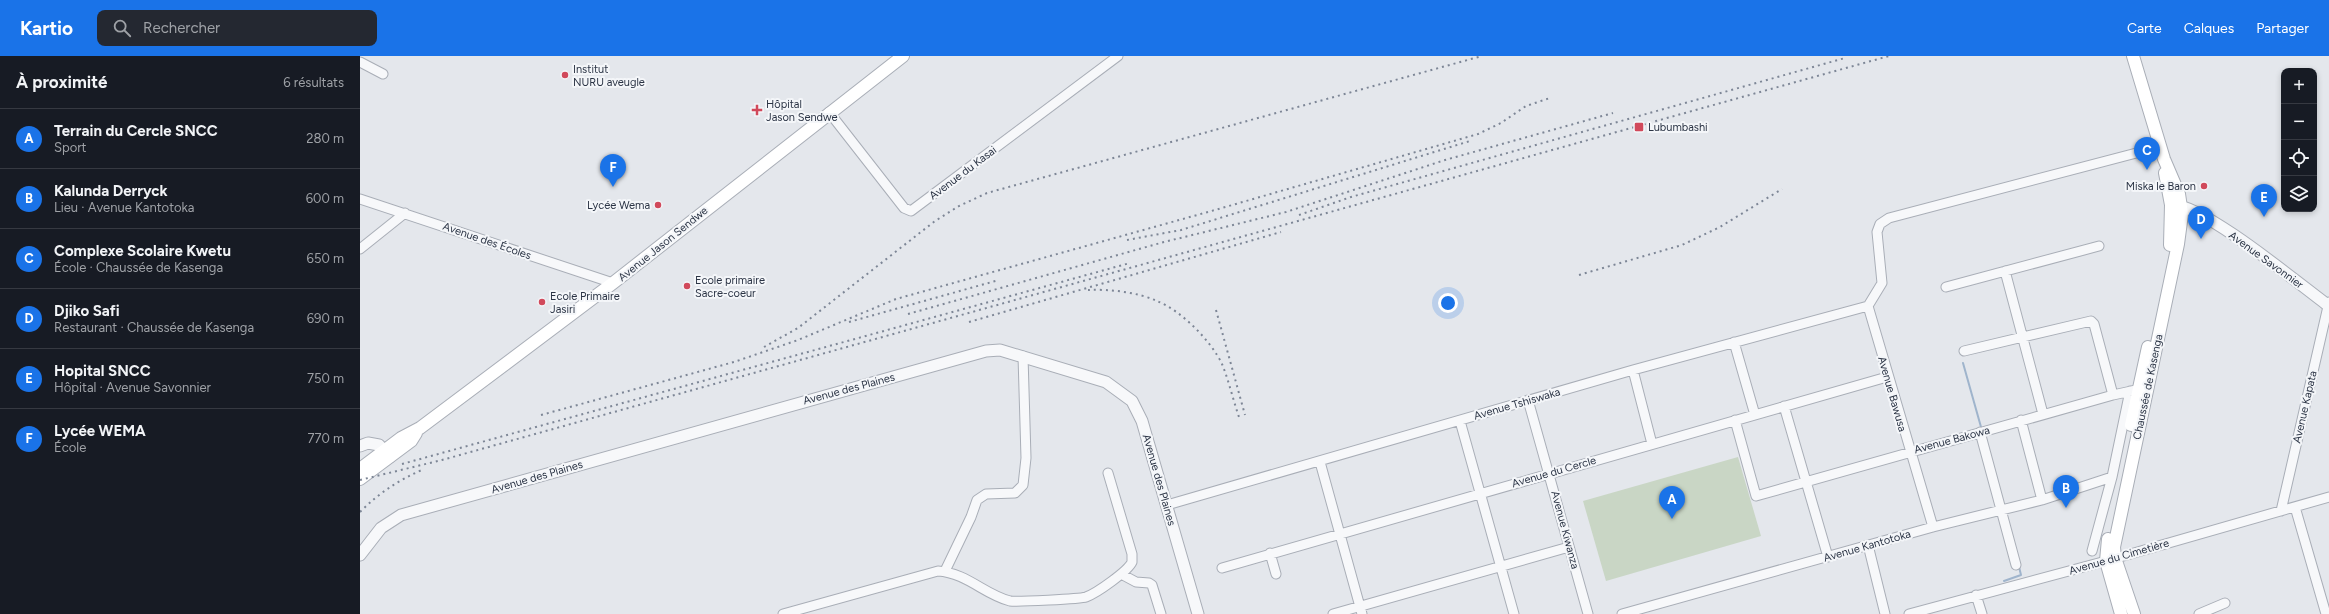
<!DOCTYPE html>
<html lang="fr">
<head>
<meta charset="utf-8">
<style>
  :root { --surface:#171b24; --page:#242831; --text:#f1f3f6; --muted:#9ea1a6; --line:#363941; --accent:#1a73e8 }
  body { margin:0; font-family:Figtree,sans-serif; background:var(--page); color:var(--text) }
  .controls { position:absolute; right:12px; top:12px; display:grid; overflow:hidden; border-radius:8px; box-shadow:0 2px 6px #0003 }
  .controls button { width:36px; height:36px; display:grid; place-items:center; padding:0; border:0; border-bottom:1px solid var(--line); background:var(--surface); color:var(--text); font:20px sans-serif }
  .you { position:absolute; left:1088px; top:247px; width:14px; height:14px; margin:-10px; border:3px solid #fff; border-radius:50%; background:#1a73e8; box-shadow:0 0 0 6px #1a73e833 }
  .badge { display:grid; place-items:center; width:26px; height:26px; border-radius:50%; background:var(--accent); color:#fff; font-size:13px; font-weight:700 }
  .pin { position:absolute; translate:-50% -33px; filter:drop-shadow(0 1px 2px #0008) }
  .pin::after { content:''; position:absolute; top:21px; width:14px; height:12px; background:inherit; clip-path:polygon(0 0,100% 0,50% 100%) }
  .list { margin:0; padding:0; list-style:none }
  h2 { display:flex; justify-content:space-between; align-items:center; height:52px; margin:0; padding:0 16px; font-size:17px }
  h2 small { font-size:13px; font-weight:400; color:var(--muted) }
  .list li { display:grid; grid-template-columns:26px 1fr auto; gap:12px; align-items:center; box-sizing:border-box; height:60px; padding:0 16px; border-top:1px solid var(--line) }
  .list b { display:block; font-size:15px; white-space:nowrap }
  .list p { margin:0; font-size:13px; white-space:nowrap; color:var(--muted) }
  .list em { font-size:13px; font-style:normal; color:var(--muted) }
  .icon { flex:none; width:22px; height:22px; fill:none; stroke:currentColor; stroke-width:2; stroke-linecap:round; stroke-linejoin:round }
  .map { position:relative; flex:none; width:1969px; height:558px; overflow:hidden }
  header { display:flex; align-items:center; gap:24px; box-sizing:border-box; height:56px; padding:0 20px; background:var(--accent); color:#fff }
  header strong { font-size:19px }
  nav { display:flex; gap:22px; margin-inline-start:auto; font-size:14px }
  .search { width:280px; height:36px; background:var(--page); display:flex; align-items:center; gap:10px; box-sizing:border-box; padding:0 14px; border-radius:8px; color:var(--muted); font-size:15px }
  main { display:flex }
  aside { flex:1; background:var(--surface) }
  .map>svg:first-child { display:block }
  .green { fill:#c9d6c5 }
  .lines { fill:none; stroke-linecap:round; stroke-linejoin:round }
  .stream { stroke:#9fb4cc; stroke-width:2 }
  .minor-casing { stroke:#a9aeb7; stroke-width:11 }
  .tertiary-casing { stroke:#a9aeb7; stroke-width:13 }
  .secondary-casing { stroke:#a9aeb7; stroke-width:14 }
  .minor { stroke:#f7f8fa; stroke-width:9 }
  .tertiary { stroke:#f7f8fa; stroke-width:11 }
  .secondary { stroke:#fff; stroke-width:12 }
  .rail { stroke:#7d8696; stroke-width:2; stroke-dasharray:2 4; stroke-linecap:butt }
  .poi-dot { fill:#d1495b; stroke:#f4f6f9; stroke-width:1.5 }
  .labels { text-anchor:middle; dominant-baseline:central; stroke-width:4; stroke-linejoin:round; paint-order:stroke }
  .poi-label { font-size:11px; fill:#2b3445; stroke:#f4f6f9; text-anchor:start }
  .street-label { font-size:11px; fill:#2b3445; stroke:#f4f6f9 }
</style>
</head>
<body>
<header>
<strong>Kartio</strong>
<div class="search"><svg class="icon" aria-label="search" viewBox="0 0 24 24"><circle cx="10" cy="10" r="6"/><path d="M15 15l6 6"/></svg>Rechercher</div>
<nav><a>Carte</a><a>Calques</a><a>Partager</a></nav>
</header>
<main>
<aside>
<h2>À proximité<small>6 résultats</small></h2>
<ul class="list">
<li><span class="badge">A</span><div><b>Terrain du Cercle SNCC</b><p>Sport</p></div><em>280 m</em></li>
<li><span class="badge">B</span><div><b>Kalunda Derryck</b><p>Lieu · Avenue Kantotoka</p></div><em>600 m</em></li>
<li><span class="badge">C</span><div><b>Complexe Scolaire Kwetu</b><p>École · Chaussée de Kasenga</p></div><em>650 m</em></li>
<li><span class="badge">D</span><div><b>Djiko Safi</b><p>Restaurant · Chaussée de Kasenga</p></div><em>690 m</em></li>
<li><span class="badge">E</span><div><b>Hopital SNCC</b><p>Hôpital · Avenue Savonnier</p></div><em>750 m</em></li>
<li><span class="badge">F</span><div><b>Lycée WEMA</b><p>École</p></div><em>770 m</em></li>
</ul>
</aside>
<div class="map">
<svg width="1969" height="558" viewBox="0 0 1969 558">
  <rect width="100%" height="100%" fill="#e4e7ec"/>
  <!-- green -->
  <path class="green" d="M1378 401 1401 480 1246 525 1223 445Z"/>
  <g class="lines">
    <!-- stream -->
    <path class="stream" d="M1603 307 1621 371
      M1644 525 1661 519 1659 511"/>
    <!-- minor casing -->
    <g class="minor-casing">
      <path id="minor" d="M0 6 23 18
        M469 56 544 152 551 155 758 0
        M0 143 253 227
        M0 193 45 157
        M1645 215 1683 358
        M1586 231 1739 190
        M1508 250 1522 227 1517 176 1520 168 1529 162 1784 95
        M1508 250 1573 471
        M1374 286 1395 359
        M1604 295 1731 265 1734 268 1753 339
        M1273 314 1292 388
        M1168 344 1228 558
        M1424 350 1468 501
        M1375 364 1396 440 1753 339 1785 332
        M1661 364 1682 444
        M1100 365 1154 558
        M1620 376 1656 509
        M960 406 1002 558
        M807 449 1273 314 1508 250
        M1935 451 1966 558
        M1921 455 1969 246
        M1508 489 1525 558
        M1732 495 1752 421 1770 335
        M910 497 916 518
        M862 512 1527 321
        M585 515 611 461 617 444 626 438 655 437 663 429 666 402 663 300
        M761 518 776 526 789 527 792 529 801 558
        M1616 539 1622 558
        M423 558 578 515C607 517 625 539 650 545 657 546 720 543 726 541 737 537 768 515 772 506V498L748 417
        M973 558 1209 491
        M1262 558 1573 471 1682 444 1752 421
        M1549 558 1746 505 1969 441
        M1839 558 1865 547"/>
    </g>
    <!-- tertiary casing -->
    <g class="tertiary-casing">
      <path id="tertiary" d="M1813 149C1844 149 1939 228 1969 250
        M0 390 8 387 19 389 30 401
        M0 499 21 472 41 459 626 295 640 294 746 326 772 345 782 365 838 558"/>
    </g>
    <!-- secondary casing -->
    <g class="secondary-casing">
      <path id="secondary" d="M1773 0 1804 103 1819 138 1822 158 1818 188 1754 491 1755 502 1774 558
        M1805 117 1811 149 1810 189
        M1771 369 1788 291
        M0 413 41 382 60 372 253 227 543 0
        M0 423 51 385 56 377
        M1748 483 1746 505 1761 558"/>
    </g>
    <!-- minor -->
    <use href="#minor" class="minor"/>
    <!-- tertiary -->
    <use href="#tertiary" class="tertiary"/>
    <!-- secondary -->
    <use href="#secondary" class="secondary"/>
    <!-- rail -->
    <path class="rail" d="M939 159 991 141 1485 2
      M767 184 821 174 1110 85
      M1219 219 1322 189 1360 171 1422 133
      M728 234C749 233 777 236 797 245 822 255 851 285 862 308 869 325 873 344 879 361
      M856 254 885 359
      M548 258 804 186 926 156 1085 104 1253 57
      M489 266 639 224
      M609 266 921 176
      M404 291 438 272 575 165 599 150 627 137 1122 0
      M181 359 374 306 438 284 536 243 855 154 1118 78 1141 67 1166 50 1190 42
      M42 408 770 207
      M0 424 82 404 1529 0
      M0 456C20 436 39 424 64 413"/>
  </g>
  <!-- markers -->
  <g class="poi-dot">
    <circle cx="205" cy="19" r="4"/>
    <path d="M395 48h4v4h4v4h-4v4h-4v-4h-4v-4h4z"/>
    <rect x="1274" y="66" width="10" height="10" rx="2"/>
    <circle cx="1844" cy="130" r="4"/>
    <circle cx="298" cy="149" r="4"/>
    <circle cx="327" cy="230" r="4"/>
    <circle cx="182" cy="246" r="4"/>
  </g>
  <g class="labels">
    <!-- poi labels -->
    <g class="poi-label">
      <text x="213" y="13">Institut<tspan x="213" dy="13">NURU aveugle</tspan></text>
      <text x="406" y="48">Hôpital<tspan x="406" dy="13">Jason Sendwe</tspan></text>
      <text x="1288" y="71">Lubumbashi</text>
      <text x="1836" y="130" text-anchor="end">Miska le Baron</text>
      <text x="290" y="149" text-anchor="end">Lycée Wema</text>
      <text x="335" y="224">Ecole primaire<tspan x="335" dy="13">Sacre-coeur</tspan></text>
      <text x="190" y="240">Ecole Primaire<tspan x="190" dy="13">Jasiri</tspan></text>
    </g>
    <!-- street labels -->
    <g class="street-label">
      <text transform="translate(603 117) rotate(-37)">Avenue du Kasai</text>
      <text transform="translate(127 185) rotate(19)">Avenue des Écoles</text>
      <text transform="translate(303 188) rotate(-39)">Avenue Jason Sendwe</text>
      <text transform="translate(1906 204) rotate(36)">Avenue Savonnier</text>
      <text transform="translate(1788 331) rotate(-78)">Chaussée de Kasenga</text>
      <text transform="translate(489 333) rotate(-15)">Avenue des Plaines</text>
      <text transform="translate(1532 338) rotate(74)">Avenue Bawusa</text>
      <text transform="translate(1157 348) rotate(-16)">Avenue Tshiswaka</text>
      <text transform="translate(1945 351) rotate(-77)">Avenue Kapata</text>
      <text transform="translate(1592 384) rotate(-15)">Avenue Bakowa</text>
      <text transform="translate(1194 416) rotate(-16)">Avenue du Cercle</text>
      <text transform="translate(177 421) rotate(-16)">Avenue des Plaines</text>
      <text transform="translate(799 424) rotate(74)">Avenue des Plaines</text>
      <text transform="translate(1205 474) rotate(75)">Avenue Kiwanza</text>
      <text transform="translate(1507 490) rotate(-16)">Avenue Kantotoka</text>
      <text transform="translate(1759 501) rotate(-16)">Avenue du Cimetière</text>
    </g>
  </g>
</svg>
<div class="controls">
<button>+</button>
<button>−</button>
<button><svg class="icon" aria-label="locate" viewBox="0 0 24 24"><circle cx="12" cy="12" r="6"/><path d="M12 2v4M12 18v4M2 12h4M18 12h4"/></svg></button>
<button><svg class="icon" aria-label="layers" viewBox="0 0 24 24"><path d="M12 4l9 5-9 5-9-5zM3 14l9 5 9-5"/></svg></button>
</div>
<div class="you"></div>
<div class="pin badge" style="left:1312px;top:463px">A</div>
<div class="pin badge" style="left:1706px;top:452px">B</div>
<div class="pin badge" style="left:1787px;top:114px">C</div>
<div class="pin badge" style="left:1841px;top:183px">D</div>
<div class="pin badge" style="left:1904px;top:161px">E</div>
<div class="pin badge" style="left:253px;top:131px">F</div>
</div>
</main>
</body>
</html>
